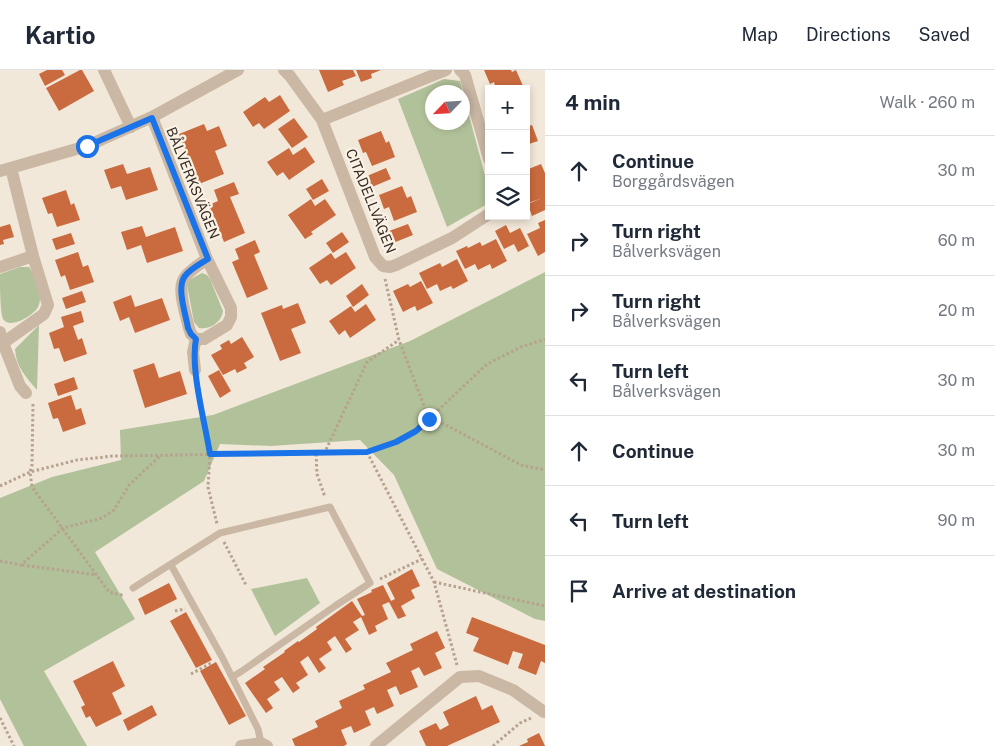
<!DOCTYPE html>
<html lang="en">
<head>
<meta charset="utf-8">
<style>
  :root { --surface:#fff; --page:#f6f6f7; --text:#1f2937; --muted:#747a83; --line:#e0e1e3 }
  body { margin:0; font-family:"Public Sans",sans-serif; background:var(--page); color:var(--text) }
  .controls { position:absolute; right:15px; top:15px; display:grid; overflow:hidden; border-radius:0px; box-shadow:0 2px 8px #0003 }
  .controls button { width:45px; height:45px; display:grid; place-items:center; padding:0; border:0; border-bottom:1px solid var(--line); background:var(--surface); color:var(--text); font:25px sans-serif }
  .compass { position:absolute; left:425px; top:15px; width:45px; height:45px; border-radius:50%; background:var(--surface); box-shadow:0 2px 8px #0003; rotate:245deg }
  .stop { position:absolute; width:15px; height:15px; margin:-11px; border:4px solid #1a73e8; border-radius:50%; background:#fff }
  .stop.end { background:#1a73e8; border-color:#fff; box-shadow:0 1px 5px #0008 }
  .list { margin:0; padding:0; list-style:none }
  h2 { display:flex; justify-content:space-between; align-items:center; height:65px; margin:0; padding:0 20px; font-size:21px }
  h2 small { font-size:16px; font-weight:400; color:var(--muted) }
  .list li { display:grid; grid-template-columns:32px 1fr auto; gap:15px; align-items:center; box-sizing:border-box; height:70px; padding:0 20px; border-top:1px solid var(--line) }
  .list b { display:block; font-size:19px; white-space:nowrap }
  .list p { margin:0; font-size:16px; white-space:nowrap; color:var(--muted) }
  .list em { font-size:16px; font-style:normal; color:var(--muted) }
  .icon { flex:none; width:28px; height:28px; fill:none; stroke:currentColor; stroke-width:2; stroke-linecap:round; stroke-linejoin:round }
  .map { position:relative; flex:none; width:545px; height:676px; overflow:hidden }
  header { display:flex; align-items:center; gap:30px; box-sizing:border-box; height:70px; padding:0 25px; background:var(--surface); border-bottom:1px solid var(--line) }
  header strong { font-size:24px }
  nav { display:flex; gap:28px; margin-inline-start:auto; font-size:18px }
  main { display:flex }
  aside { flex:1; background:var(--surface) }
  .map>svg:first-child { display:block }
  .green { fill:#b1c199; fill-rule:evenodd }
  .building { fill:#ca6a3f }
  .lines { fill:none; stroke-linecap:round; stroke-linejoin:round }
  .path { stroke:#b6a28f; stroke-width:3; stroke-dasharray:2.5 2.5; stroke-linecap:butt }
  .lane { stroke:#cab8a5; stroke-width:7 }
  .street { stroke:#cab8a5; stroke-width:12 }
  .route { stroke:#1a73e8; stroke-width:6 }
  .labels { text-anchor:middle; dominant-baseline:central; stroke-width:4.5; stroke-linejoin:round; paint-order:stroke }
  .street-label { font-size:14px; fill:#362c26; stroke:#faf2e5 }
</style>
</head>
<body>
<header>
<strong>Kartio</strong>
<nav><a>Map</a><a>Directions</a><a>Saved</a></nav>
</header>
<main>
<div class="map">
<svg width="545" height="676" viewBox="0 0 545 676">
  <rect width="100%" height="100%" fill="#f2e8d9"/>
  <!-- green -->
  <path class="green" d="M444 9 460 11 489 121V133L447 157 398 29ZM432 22H462V52H432Z
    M20 197H29C35 206 44 226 38 237 34 245 10 260 3 249 0 240 0 215 0 204Z
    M545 202V551L535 549 437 499 394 405 360 370 271 376 220 374 204 411 95 482 135 549 44 601 87 676H24L0 629V428L52 407 121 390 120 360 213 345 410 271Z
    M202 203 207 205 210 209 223 241C222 252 210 260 199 258L194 252 187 215 189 210Z
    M39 255 37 320C26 307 16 297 15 279Z
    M307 508 320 533 275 566 251 519Z"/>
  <!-- building -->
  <path class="building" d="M47 0H62L65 5 45 16 39 4Z
    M80 0H82L94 21 59 41 46 18Z
    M319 0H353L356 6 342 11 344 15 328 22Z
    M356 0H381L371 4 372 8 361 12Z
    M484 0H511L512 2 516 0 523 16 516 19H496L494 12 490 14Z
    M280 25 290 41 264 59 259 53 253 57 243 42 265 27 269 32Z
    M294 48 308 67 292 78 278 59Z
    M204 54 207 61 219 56 227 76 215 81 224 104 199 114 179 64Z
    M532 55 538 71 526 75V57Z
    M381 61 386 73 389 71 395 87 372 96 366 82 363 83 358 70Z
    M305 77 315 92 289 110 283 102 277 106 267 92 289 78 293 85Z
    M123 94 127 104 150 97 158 120 126 130 121 116 111 119 104 100Z
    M541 94 545 103V140L532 146 528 134 542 128 526 134V100Z
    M386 98 391 109 372 117 367 106Z
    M322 109 329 121 313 130 306 119Z
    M234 112 239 124 230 127 245 163 224 172 209 135 218 131 214 120Z
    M402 116 407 128 411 126 417 142 394 151 389 137 384 139 379 125Z
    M66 120 71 135 74 133 80 150 57 157 52 143 48 144 42 128Z
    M311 129 315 136 325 129 336 145 311 162 313 164 305 169 288 145Z
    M545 150V182L538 186 527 164 540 158 538 153Z
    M10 154 14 167 3 170 4 174 0 175V157Z
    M408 154 413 165 393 173 389 161Z
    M506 155 510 163 520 158 529 176 518 182 514 174 504 179 495 161Z
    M142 156 146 167 175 157 183 181 147 193 141 175 127 180 121 162Z
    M342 162 349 172 333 183 326 173Z
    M71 163 75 174 56 180 52 169Z
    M496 169 507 191 492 199 490 194 478 200 475 194 465 199 456 181 467 176 468 178 480 172 482 176Z
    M255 170 260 182 254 185 268 219 247 228 232 192 239 189 235 179Z
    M78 182 83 197 88 195 94 212 70 220 65 205 61 207 55 190Z
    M346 182 356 198 331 215 327 210 320 214 309 198 331 183 335 189Z
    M457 189 468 211 453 219 451 216 440 221 437 214 427 219 419 203 440 193 442 197Z
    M421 211 433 233 417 241 415 236 403 242 393 221 408 214 410 217Z
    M362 214 369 225 353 237 346 226Z
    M82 221 86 232 66 239 62 228Z
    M131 225 135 237 162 228 170 250 135 263 129 247 120 251 113 232Z
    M298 233 306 253 291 259 301 283 280 291 261 243 282 235 283 239Z
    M366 234 376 250 350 268 345 260 339 265 329 251 351 236 355 242Z
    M81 241 84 252 73 256 78 270 82 268 87 284 64 292 59 278 54 279 49 263 64 257 61 247Z
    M242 267 254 287 244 293 247 298 237 303 235 299 223 305 211 285 222 279 220 275 229 270 231 274Z
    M154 293 159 308 180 301 187 324 145 338 133 300Z
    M219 300 231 321 220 328 208 306Z
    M74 307 78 319 58 326 54 314Z
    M71 325 76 340 81 338 86 354 63 362 58 348 53 349 48 333Z
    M412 499 420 516 411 520 415 528 401 536 406 546 398 549 389 532 382 535 388 549 375 556 377 561 369 565 361 547 353 552 359 560 345 569 352 579 346 583 335 566 327 572 332 580 319 589 326 598 319 603 308 586 300 592 308 605 296 613 300 618 293 623 282 607 274 612 280 620 267 629 273 638 266 643 245 613 265 599 263 597 285 582 284 581 298 571 299 572 317 559 316 557 352 531 362 546 365 545 357 529 372 522 371 520 383 515 391 531 395 529 387 513Z
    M169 513 177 529 145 545 138 529Z
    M186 542 212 590 196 598 170 551Z
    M472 547 545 575V593L541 591 536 605 518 598 523 584 513 581 508 595 473 581 479 568 466 563Z
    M437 561 445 578 435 583 442 598 424 606 419 597 411 601 418 617 400 625 396 616 387 620 394 636 377 644 374 637 365 641 371 655 354 663 351 656 341 660 347 674 344 676H295L292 669 318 657 315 651 342 638 339 631 365 619 363 615 391 602 386 593 413 580 410 574Z
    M113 591 125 616 112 623 122 644 96 657 90 646 86 648 81 637 85 635 73 611Z
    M216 592 246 646 229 655 200 601Z
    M476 626 482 640 492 635 500 652 447 676H426L419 661 436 653 440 660 449 655 443 642Z
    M152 635 157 645 128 661 123 650Z
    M539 663 545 676H519L528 672 527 669Z"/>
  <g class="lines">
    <!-- path -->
    <path class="path" d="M385 209 399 270 429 349 444 354 521 395 545 400
      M198 313 210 384 208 417 217 454
      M33 334 32 395 30 402 32 417 109 522 121 525 124 524
      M367 382 434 512 457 595
      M316 384 317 404 325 427
      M324 384 367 292 399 270
      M0 416 30 402 77 390 113 386 367 382 396 372 416 361 487 294 521 277 545 269
      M224 472 246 515
      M0 491 21 495 63 458 102 448 114 440 129 415 160 386
      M22 495 97 505
      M380 509 422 489
      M434 512 545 536
      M175 541 185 539
      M191 604 213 592
      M0 648 14 676
      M493 676 520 653 531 648"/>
    <!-- lane -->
    <path class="lane" d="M171 495 222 587 258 659 261 673
      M133 518 220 463 330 437 370 513 335 536 242 601 232 607"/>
    <!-- street -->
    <path class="street" d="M104 0 131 57
      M284 0 290 6 322 50 375 187 383 196 390 197 396 195 452 168 489 144
      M460 0 465 5 489 89
      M152 47 207 189C200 194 190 200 185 207 176 217 186 245 189 258L191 264 196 269H204L227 255 231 247V238L207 189
      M322 50 446 0
      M0 101 87 76 152 47 238 0
      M0 197 33 186
      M0 262 3 273 44 244 48 235 33 186 11 98
      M3 273 20 316 26 323
      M195 300 193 282 196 269
      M241 676 261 673 267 676
      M376 676 460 607 479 606 513 620 544 642"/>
  </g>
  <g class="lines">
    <!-- route -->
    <path class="route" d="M87 76 152 48 208 189C200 194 190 199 185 206 176 217 186 245 188 258L191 264 196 269C190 299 205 352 210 384L367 382 396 372 416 361 429 349"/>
  </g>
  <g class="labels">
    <!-- street labels -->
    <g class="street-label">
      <text transform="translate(193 113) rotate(68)">BÅLVERKSVÄGEN</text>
      <text transform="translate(371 131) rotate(68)">CITADELLVÄGEN</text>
    </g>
  </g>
</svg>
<div class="controls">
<button>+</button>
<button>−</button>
<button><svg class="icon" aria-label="layers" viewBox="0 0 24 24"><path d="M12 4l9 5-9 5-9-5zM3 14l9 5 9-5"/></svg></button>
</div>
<svg class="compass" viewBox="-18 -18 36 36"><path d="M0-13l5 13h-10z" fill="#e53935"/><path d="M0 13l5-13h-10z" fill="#747a83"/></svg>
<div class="stop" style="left:87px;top:76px"></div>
<div class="stop end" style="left:429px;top:349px"></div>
</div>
<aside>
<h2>4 min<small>Walk · 260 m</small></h2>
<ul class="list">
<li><svg class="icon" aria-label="ahead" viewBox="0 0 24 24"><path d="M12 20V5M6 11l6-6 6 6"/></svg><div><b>Continue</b><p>Borggårdsvägen</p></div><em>30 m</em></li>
<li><svg class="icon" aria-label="right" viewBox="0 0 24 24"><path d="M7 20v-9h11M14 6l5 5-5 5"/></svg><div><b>Turn right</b><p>Bålverksvägen</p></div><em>60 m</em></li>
<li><svg class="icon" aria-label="right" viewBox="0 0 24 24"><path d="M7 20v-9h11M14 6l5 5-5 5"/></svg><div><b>Turn right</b><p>Bålverksvägen</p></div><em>20 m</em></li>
<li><svg class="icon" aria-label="left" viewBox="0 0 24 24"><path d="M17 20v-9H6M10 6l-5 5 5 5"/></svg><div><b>Turn left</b><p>Bålverksvägen</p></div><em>30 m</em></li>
<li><svg class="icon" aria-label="ahead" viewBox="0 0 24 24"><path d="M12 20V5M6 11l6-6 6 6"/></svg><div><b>Continue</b></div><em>30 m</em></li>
<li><svg class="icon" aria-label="left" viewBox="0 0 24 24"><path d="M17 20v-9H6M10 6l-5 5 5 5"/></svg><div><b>Turn left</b></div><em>90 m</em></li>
<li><svg class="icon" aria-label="arrive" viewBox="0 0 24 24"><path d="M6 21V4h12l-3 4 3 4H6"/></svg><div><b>Arrive at destination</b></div></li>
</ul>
</aside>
</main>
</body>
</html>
